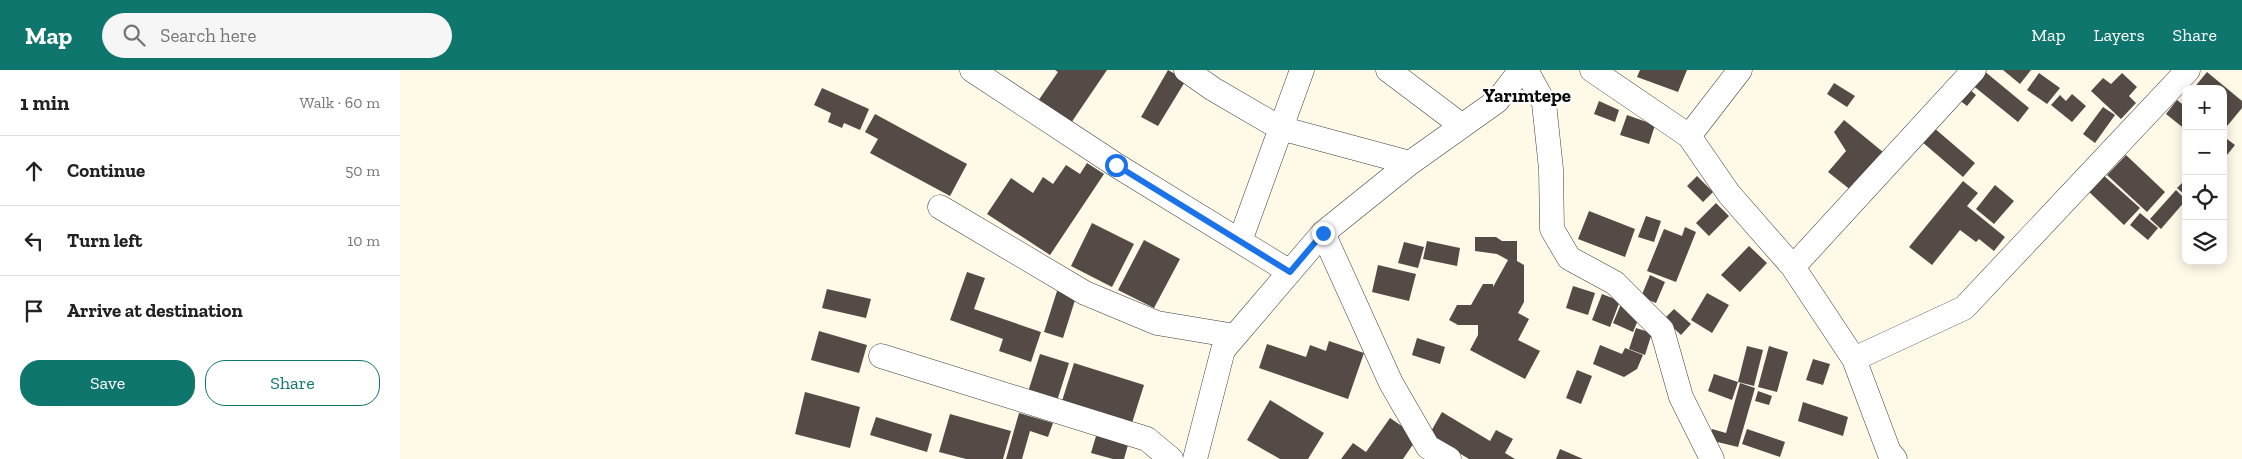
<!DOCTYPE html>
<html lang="en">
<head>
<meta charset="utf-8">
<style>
  :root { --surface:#fff; --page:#f6f6f6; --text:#222; --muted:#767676; --line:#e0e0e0; --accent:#0f766e }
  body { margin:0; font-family:"Zilla Slab",serif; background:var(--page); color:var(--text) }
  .controls { position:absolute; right:15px; top:15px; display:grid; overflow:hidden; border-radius:10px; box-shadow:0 2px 12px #0003 }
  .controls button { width:45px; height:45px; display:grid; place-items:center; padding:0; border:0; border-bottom:1px solid var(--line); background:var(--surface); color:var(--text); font:25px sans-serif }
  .stop { position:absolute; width:15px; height:15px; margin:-11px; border:4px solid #1a73e8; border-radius:50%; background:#fff }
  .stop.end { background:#1a73e8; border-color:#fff; box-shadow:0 1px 5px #0008 }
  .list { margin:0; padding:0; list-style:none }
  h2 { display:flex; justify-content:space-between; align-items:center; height:65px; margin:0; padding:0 20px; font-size:21px }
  h2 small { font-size:16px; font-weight:400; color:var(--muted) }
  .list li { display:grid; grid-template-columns:32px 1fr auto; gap:15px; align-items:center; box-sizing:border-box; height:70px; padding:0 20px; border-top:1px solid var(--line) }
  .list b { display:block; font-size:19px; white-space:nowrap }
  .list em { font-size:16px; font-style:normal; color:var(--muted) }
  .actions { display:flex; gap:10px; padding:15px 20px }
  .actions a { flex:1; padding:11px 0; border:1px solid var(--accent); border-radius:20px; text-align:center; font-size:18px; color:var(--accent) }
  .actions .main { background:var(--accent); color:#fff }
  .icon { flex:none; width:28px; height:28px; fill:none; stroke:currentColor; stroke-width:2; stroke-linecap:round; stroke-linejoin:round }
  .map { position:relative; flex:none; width:1842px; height:389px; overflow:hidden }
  header { display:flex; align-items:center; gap:30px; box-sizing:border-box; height:70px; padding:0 25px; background:var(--accent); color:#fff }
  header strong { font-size:24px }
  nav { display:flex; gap:28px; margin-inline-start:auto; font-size:18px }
  .search { width:350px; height:45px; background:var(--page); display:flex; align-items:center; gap:12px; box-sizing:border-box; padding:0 18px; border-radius:28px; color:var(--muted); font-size:19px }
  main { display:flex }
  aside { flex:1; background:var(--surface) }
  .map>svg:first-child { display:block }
  .building { fill:#544b46 }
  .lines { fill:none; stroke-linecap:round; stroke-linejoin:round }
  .minor-casing { stroke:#3e3e3e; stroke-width:25 }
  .minor { stroke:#fff; stroke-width:24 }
  .route { stroke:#1a73e8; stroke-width:6 }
  .labels { text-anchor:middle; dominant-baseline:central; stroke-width:5; stroke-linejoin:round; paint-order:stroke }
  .quarter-label { font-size:19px; font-weight:bold; fill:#0b0b0b; stroke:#fff }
</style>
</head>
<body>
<header>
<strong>Map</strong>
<div class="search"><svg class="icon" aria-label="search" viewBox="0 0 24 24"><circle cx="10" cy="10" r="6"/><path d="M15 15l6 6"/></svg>Search here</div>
<nav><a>Map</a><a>Layers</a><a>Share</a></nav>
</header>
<main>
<aside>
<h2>1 min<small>Walk · 60 m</small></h2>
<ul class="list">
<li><svg class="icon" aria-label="ahead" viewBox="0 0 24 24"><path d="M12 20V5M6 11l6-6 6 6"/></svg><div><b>Continue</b></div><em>50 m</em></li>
<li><svg class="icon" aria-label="left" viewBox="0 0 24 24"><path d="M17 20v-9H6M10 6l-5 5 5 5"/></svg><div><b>Turn left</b></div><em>10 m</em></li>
<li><svg class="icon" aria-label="arrive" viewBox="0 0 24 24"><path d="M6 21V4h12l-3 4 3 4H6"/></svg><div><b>Arrive at destination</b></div></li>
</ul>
<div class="actions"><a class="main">Save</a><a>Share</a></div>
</aside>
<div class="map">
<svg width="1842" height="389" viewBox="0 0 1842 389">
  <rect width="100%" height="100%" fill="#fff9e8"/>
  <!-- building -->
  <path class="building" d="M655 0H707L671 53 638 31 658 2Z
    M768 0 786 10 758 56 741 47Z
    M1240 0H1287L1278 22 1237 7Z
    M1583 0 1629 38 1618 52 1571 14Z
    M1603 0H1631L1620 14Z
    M1807 2 1842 31V38L1823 61V19H1793Z
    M1639 3 1660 18 1647 34 1627 20Z
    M1722 3 1737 17 1729 26 1736 33 1721 49 1691 21 1703 8 1711 14Z
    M1434 13 1455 26 1447 37 1427 24Z
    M1567 17 1576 25 1567 36 1558 29Z
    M422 18 469 39 460 60 444 53 442 58 428 52 431 43 414 35Z
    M1672 24 1686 36 1672 52 1651 35 1660 25 1666 31Z
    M1777 30 1786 37V60L1766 44Z
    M1199 31 1219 40 1215 52 1194 44Z
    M1703 37 1715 45 1695 73 1683 64Z
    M475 44 567 94 550 126 470 83 478 69 465 62Z
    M1227 45 1255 55 1249 74 1220 65Z
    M1444 50 1483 82 1452 121 1428 102 1446 81 1434 62Z
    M1533 57 1575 93 1563 107 1521 71Z
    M1823 66 1835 75 1823 90Z
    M1726 85 1765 122 1747 142 1707 105Z
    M687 93 704 104 650 185 587 144 611 108 633 123 643 107 653 114 666 95 680 104Z
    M1702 104 1740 138 1724 155 1687 120Z
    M1297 106 1313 122 1303 132 1287 116Z
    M1786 109V126L1777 118Z
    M1563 111 1578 123 1567 136 1605 167 1594 181 1579 169 1576 172 1560 160 1532 195 1509 177Z
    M1595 115 1614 131 1594 154 1576 139Z
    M1776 120 1786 130 1761 159 1750 149Z
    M1316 133 1329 146 1309 166 1296 153Z
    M1189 141 1235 159 1225 187 1178 169Z
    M1740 143 1758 158 1748 170 1730 155Z
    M1246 146 1261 151 1254 172 1238 167Z
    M692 153 734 174 712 217 671 196Z
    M1285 157 1296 162 1276 212 1247 201 1264 159 1282 166Z
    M1075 167H1096L1102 171H1117V191L1124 195V232L1118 243 1129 249 1118 270 1140 281 1125 309 1070 280 1078 265V255H1058L1049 250 1057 235H1071L1083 214H1093V217L1108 190 1097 184 1075 181Z
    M744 170 780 189 754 238 718 220Z
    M1027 171 1060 178 1057 196 1023 189Z
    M1004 172 1024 177 1018 198 998 193Z
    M1349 176 1367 193 1340 222 1321 205Z
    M978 195 1016 204 1009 231 972 222Z
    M567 202 585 208 574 239 641 262 631 292 599 281 603 269 550 250Z
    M1250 205 1265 212 1256 233 1241 227Z
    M1173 216 1195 223 1188 245 1166 238Z
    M427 219 471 229 466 248 422 238Z
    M657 221 676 227 663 268 644 262Z
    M1307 223 1329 235 1312 263 1291 250Z
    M1202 224 1220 231 1210 257 1192 250Z
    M1221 234 1241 243 1233 262 1213 253Z
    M1274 239 1291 254 1281 265 1264 249Z
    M1236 258 1252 263 1245 285 1229 279Z
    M419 261 467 275 459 303 411 290Z
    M1017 268 1045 277 1040 294 1012 285Z
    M929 271 964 283 948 329 859 298 867 274 906 287 910 275 926 281Z
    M1200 275 1222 284 1225 278 1243 285 1237 299 1224 307 1193 294Z
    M1347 276 1363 280 1354 316 1338 312Z
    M1369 276 1388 282 1377 322 1358 317Z
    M640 284 669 293 657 331 628 322Z
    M1413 289 1430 294 1423 315 1406 310Z
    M674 293 744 315 732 353 662 331Z
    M1177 300 1192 306 1181 334 1166 328Z
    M1314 304 1338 312 1332 330 1308 321Z
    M1340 313 1355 318 1338 377 1309 370 1312 359 1326 363Z
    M1358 321 1372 326 1369 335 1355 331Z
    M405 322 460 337 450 378 395 364Z
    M870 330 924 363 908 389H880L847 370Z
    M1403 332 1448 347 1443 366 1398 351Z
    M1042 342 1090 371 1096 360 1113 369 1105 383 1115 389H1069L1029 365Z
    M619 343 653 353 648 367 630 361 622 389H606Z
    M550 344 611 361 603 389H566L539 382Z
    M476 347 532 364 527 382 470 365Z
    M990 348 1018 367 1003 389H941L953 373 966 382Z
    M1347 359 1385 372 1380 387 1342 374Z
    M696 366 728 375 724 389H713L691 383Z
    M1160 379 1183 389H1156Z"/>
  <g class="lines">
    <!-- minor casing -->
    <g class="minor-casing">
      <path id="minor" d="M572 0 716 95 890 202
        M786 0 813 19 880 58 1010 93
        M988 0 1061 55
        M1126 0 1144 33 1151 99 1152 159 1169 188 1215 213 1262 260 1281 327 1312 389
        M1192 0 1289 66 1329 124 1393 197 1454 289 1489 382 1495 389
        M1289 66 1340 0
        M540 137 685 223 757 253 835 266
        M923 163 991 313 1028 377 1049 389
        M840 171 902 0
        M1393 197 1574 0
        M481 286 747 369 771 389
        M1454 289 1564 238 1788 0
        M795 389 823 280 835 266 923 163 1010 93 1097 31 1121 0"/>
    </g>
    <!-- minor -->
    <use href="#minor" class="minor"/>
  </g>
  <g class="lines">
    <!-- route -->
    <path class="route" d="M716 95 890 202 923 163"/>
  </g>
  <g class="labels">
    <!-- quarter labels -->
    <g class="quarter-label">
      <text x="1127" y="25">Yarımtepe</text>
    </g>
  </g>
</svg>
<div class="controls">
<button>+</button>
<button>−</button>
<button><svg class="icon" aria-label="locate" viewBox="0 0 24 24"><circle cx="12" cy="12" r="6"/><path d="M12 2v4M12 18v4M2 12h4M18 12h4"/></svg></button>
<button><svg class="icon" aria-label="layers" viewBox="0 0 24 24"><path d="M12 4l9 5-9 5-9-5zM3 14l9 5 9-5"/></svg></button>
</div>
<div class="stop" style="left:716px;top:95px"></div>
<div class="stop end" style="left:923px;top:163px"></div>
</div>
</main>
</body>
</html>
